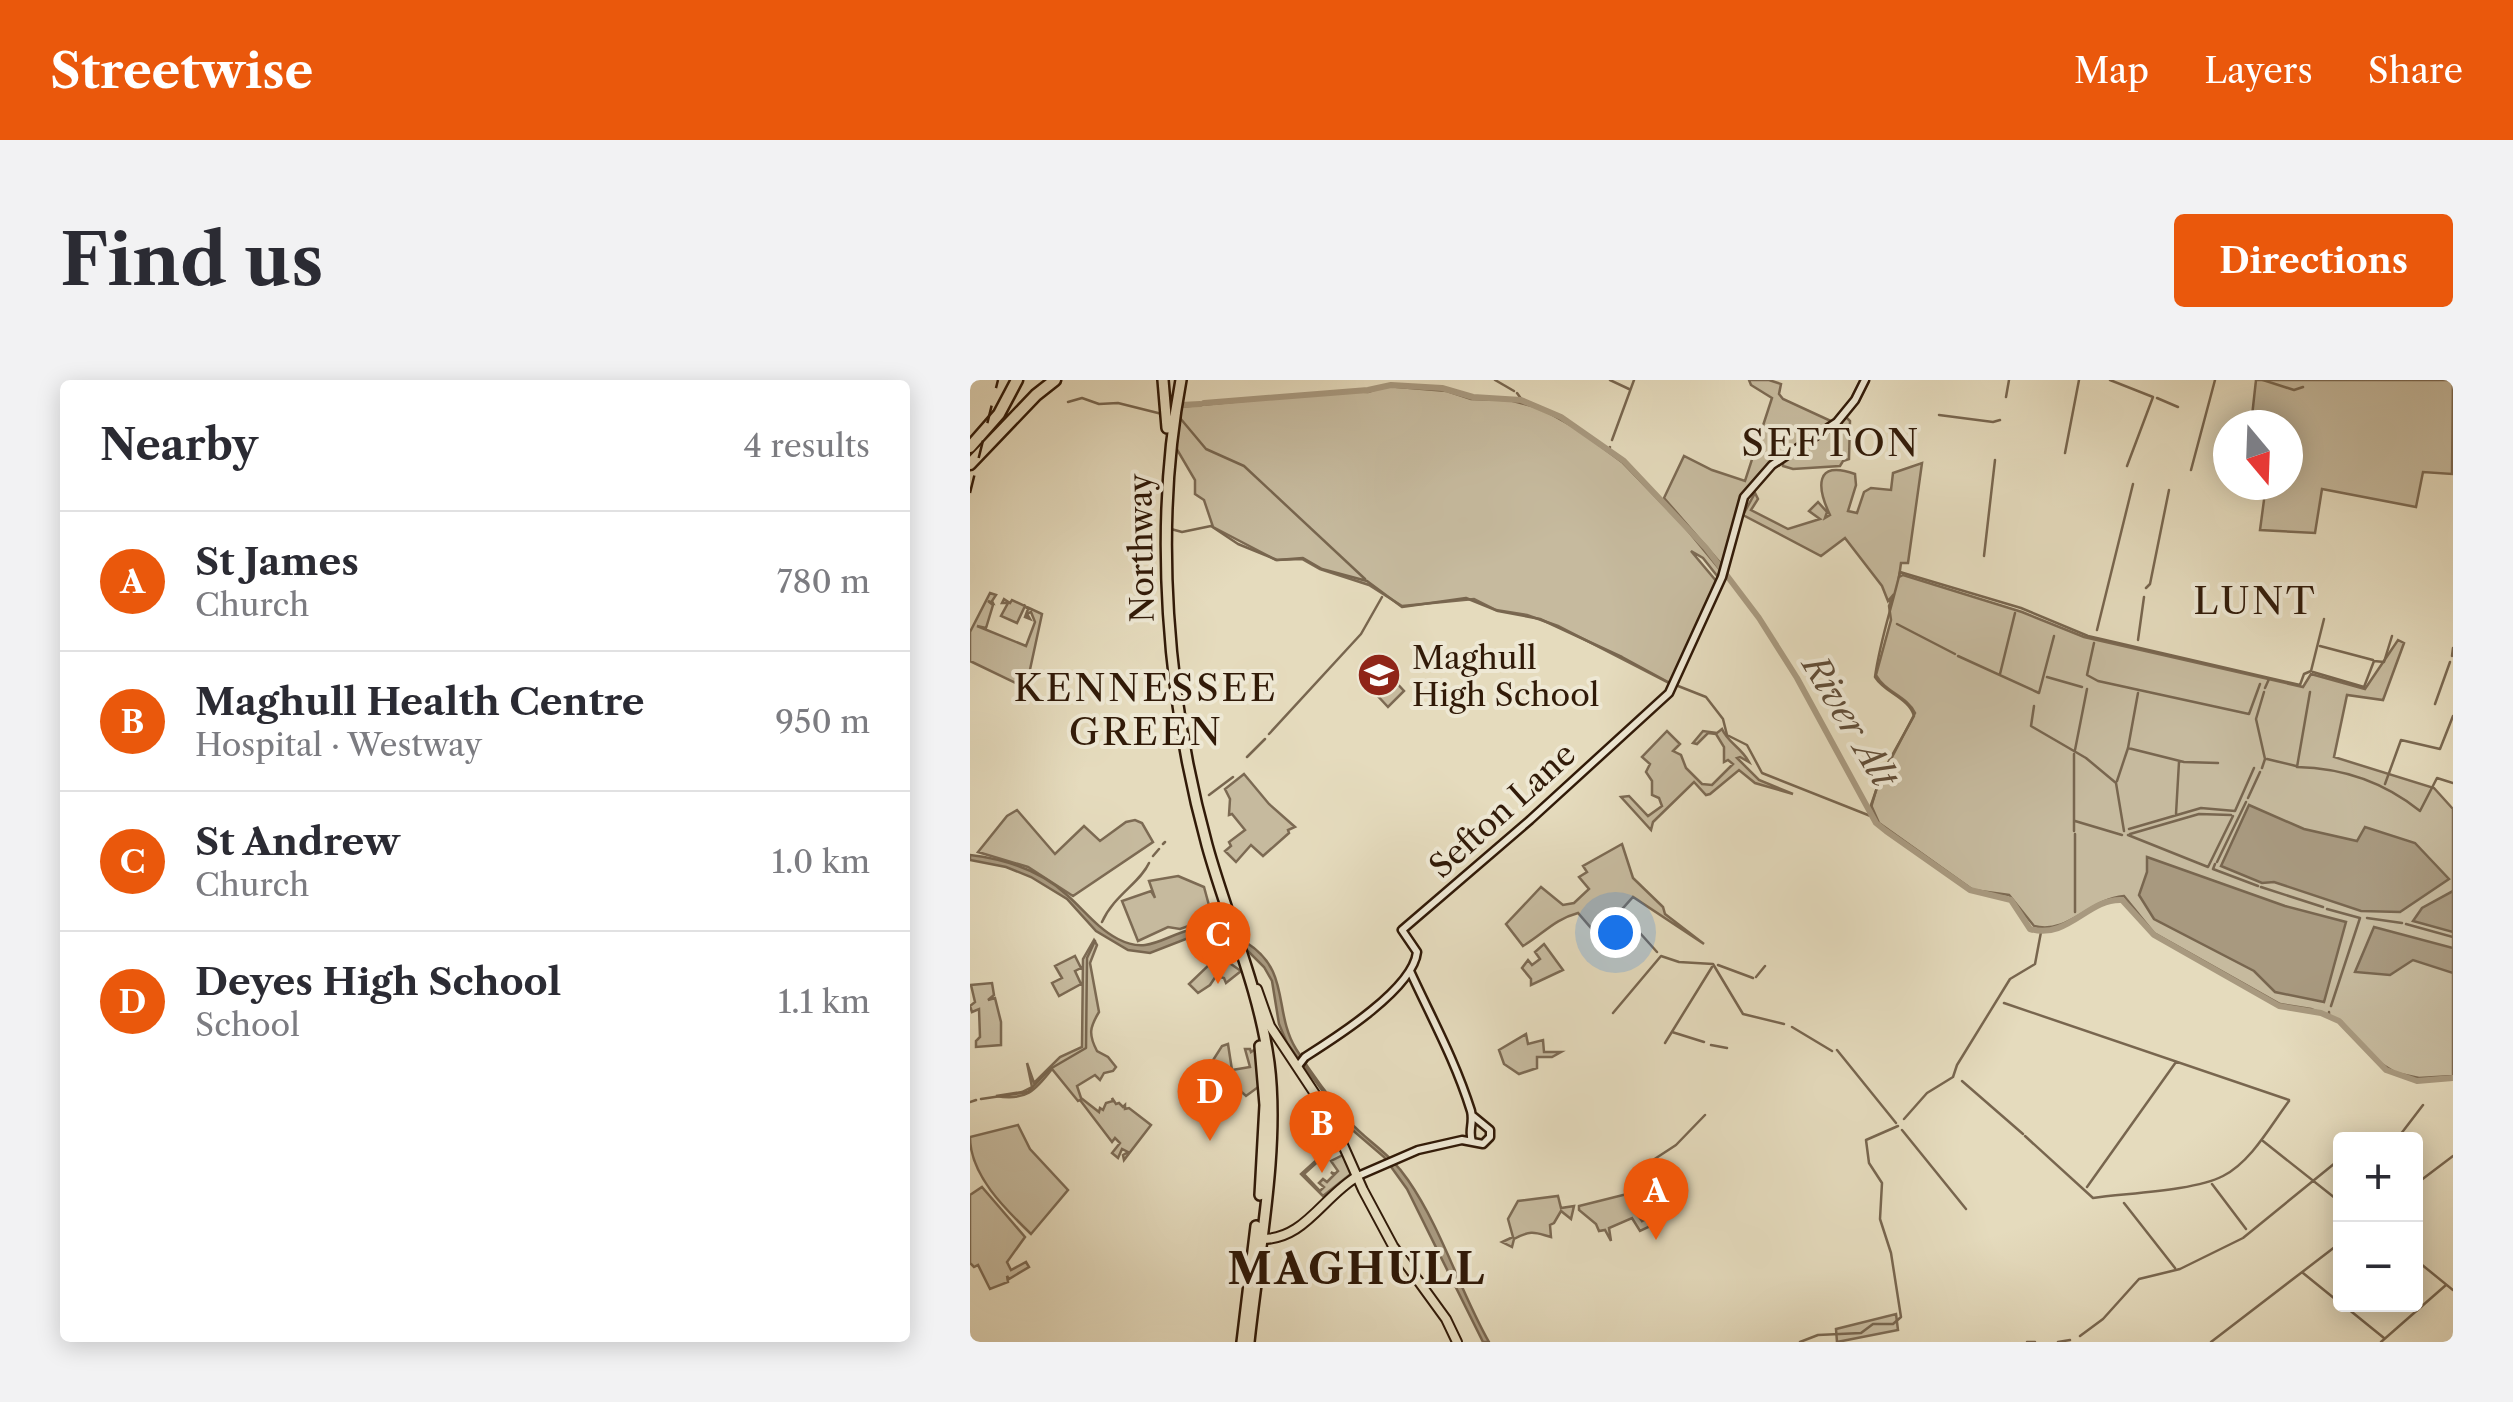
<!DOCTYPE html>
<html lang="en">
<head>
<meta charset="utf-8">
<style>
  :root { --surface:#fff; --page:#f2f2f3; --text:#2b2b33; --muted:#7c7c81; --line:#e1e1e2; --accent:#ea580c }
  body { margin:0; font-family:"Libre Caslon Text",serif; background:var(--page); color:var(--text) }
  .controls { position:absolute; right:30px; bottom:30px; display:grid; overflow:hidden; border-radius:10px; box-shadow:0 5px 25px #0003 }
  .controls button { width:90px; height:90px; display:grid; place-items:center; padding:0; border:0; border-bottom:2px solid var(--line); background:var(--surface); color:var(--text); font:50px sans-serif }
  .compass { position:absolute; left:1243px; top:30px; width:90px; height:90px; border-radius:50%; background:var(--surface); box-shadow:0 5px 25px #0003; rotate:161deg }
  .you { position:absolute; left:645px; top:552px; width:35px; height:35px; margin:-25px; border:8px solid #fff; border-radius:50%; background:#1a73e8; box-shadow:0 0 0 15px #1a73e833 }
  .badge { display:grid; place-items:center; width:65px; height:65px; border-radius:50%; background:var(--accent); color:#fff; font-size:32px; font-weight:700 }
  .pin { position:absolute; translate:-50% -82px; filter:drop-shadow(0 2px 5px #0008) }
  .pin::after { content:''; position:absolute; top:52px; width:35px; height:30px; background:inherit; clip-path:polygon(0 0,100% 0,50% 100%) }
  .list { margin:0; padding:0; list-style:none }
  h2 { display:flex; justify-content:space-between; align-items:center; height:130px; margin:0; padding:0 40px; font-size:42px }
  h2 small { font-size:32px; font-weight:400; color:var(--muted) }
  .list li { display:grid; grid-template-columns:65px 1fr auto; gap:30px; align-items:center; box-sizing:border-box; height:140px; padding:0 40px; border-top:2px solid var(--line) }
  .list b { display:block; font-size:38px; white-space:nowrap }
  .list p { margin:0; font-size:32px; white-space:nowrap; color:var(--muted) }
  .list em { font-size:32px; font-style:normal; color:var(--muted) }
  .map { position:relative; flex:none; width:1483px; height:962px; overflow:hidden; border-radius:10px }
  header { display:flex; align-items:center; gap:60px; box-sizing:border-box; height:140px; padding:0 50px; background:var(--accent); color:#fff }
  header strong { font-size:48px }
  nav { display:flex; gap:55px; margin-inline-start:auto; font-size:35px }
  .intro { display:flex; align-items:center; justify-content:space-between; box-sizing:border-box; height:240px; padding:0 60px }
  h1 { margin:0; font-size:70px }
  .button { padding:25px 45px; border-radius:10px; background:var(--accent); color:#fff; font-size:35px; font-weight:700 }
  main { display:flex; gap:60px; padding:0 60px }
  aside { flex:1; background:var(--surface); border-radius:10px; box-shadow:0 5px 25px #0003 }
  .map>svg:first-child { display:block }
  .green { fill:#c6ba9e; stroke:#7c6a53; stroke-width:2.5 }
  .water { fill:#a8997f; stroke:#78664f; stroke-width:2.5 }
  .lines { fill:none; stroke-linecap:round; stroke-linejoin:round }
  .stream { stroke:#78664f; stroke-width:2.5 }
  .river { stroke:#a8997f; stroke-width:6 }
  .secondary-casing { stroke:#311a08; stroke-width:11 }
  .primary-casing { stroke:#311a08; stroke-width:12 }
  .trunk-casing { stroke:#311a08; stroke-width:14 }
  .motorway-casing { stroke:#311a08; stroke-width:15 }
  .secondary { stroke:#eee8d4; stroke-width:6 }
  .primary { stroke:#e5dbbd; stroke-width:8 }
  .trunk { stroke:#e5dbbd; stroke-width:9 }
  .motorway { stroke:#e5dbbd; stroke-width:10 }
  .rail { stroke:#311a08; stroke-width:2.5; stroke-dasharray:18 18; stroke-linecap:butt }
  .labels { text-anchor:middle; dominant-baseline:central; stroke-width:8; stroke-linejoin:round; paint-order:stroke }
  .street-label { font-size:32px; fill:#311a08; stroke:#eee8d4 }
  .poi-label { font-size:32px; fill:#311a08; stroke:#eee8d4; text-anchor:start }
  .water-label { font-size:35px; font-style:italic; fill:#614d38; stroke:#eee8d4 }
  .quarter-label { font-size:38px; letter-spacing:2.5px; fill:#311a08; stroke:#eee8d4 }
  .district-label { font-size:42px; font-weight:bold; letter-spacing:2.5px; fill:#311a08; stroke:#eee8d4 }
</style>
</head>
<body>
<header>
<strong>Streetwise</strong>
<nav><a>Map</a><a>Layers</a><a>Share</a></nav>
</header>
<div class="intro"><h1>Find us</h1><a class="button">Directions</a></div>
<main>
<aside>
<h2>Nearby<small>4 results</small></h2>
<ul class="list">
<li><span class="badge">A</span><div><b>St James</b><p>Church</p></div><em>780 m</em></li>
<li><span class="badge">B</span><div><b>Maghull Health Centre</b><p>Hospital · Westway</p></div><em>950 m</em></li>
<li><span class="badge">C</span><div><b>St Andrew</b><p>Church</p></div><em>1.0 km</em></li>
<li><span class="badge">D</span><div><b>Deyes High School</b><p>School</p></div><em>1.1 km</em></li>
</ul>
</aside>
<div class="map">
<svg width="1483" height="962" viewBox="0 0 1483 962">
  <rect width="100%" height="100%" fill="#e5dbbd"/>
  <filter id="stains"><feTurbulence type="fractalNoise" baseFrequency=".002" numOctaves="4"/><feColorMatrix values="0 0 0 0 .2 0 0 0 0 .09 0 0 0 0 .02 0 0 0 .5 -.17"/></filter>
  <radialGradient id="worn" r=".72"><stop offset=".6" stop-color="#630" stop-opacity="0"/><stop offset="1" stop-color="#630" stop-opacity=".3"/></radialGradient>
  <!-- green -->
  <path class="green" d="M779 0H799L811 4 809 14 813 19 863 42C830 63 791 80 773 117 764 138 759 164 753 186L694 118 714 76 742 90 775 101 802 18 781 5Z
    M1286 0H1483L1482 94 1453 92 1446 127 1352 109 1345 153 1290 150 1296 105H1318V45H1281Z
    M416 6 477 11 501 19 539 20 570 28 609 50 652 82 714 146 751 191 748 197 733 178 721 171 747 202 701 304 588 246 557 235 526 230 504 219 432 226 399 205 350 189 332 179 306 180 243 147 234 120 225 114V100L202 61 209 27 378 11 398 12Z
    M876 37 880 41 879 79 873 81 870 86 823 89 813 86V82Z
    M952 83 938 183H931L929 197 933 195 1052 232 1114 257 1333 307 1341 294 1395 309 1428 260 1434 263 1413 320 1377 315 1364 377 1464 408 1483 429V696L1449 698 1426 693 1407 681 1371 641 1341 629 1310 624 1184 553 1154 516C1119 519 1098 555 1064 546L1039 515 1003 510 909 443 901 425 909 402 945 333C937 316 915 312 906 295L921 240 919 226 924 214 918 221 912 206 875 158 851 176 773 135 785 113 788 119 781 130 818 149 850 139 839 131 848 122 857 132 855 138 860 135C847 108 844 79 885 94L886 105 878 131 887 133 894 112 901 108 921 110 923 93Z
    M20 213 26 215 22 221 23 223 18 221 23 225 16 248 7 246 56 266 65 242 61 232 57 234 60 239 55 237 58 229 55 226 47 243 31 236 38 223H32L34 219 40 223 42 220 72 234 56 308 0 281V252Z
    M409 284 434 311 418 327 392 299Z
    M752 349C758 363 771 367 779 382L770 377 767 378 789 400 823 414 785 403 769 390 740 414 736 415 724 402 683 442 681 450 651 417 659 416 678 436 692 426 689 418 682 415V401L676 392 680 384 672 377 697 351 710 364 703 371 711 375 716 388 732 404 742 405 763 384 758 380 754 382V367L746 354 738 353 727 364 723 363 733 351 747 353Z
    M274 394 299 424 325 447 318 450 319 453 293 476 281 465 266 482 255 471 261 466 259 462 275 450 262 434 259 435 260 419 255 409Z
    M47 430 85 474 114 446 130 461 156 442 165 440 172 443 183 462 103 516 58 487 8 472 37 436Z
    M652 464 663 498 693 527 695 534 734 564 663 517 628 556 608 533C585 539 573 554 553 566L536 544 571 507 593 525 604 523 619 509 609 497 617 492 613 486Z
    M208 496 234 507 240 529 239 539 210 549 198 547 168 561 152 521 181 511 185 518 179 501Z
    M124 560 127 565 120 583 129 632C120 647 118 654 127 671L138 677 146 687 143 691 134 693 130 700 125 695 107 706 111 718 129 732 130 728 133 730 136 723 143 721 142 718 146 724 149 723 153 727 155 725V729L159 728 181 745 154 780 153 775 158 772 152 769 148 778 142 773 150 763 145 758 142 762 110 720 108 721 82 689C65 711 56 721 26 716L52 712 62 707 57 683 64 703 90 677 112 667 113 579Z
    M574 564 593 590 561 605V599L552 588 558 580 562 585 570 579 565 572Z
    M105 576 111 588 105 591 111 604 89 616 82 603 92 598 85 586Z
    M245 579 258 582 271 591 256 603 254 598 246 596 240 605 228 613 219 604Z
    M22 603 24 615 18 620 25 618 31 642V665L6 667V661L10 657 9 629 2 632 0 626 5 622 1 605Z
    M556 654 558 664 573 660 574 672H591L582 677H567V688L549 694 534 684 529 670Z
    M258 664 262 690 280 687 275 669H280L281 672 287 668 291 705 276 716 265 706 242 727 219 709 233 696 252 666Z
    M48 745 60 769 98 810 61 854C35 829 0 795 0 757Z
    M349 756 354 776 334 794 350 811 354 807 349 803 353 799 357 802 364 795 361 792 365 794 368 791 361 781 375 774 382 793 353 816 331 794 351 776 345 759Z
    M12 807 55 857 37 882 41 890 56 882 59 887 39 899 37 896 38 902 20 909 8 885 4 887 0 883V815Z
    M673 810 676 832 667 834 672 841 683 835 687 843 670 851 662 838 639 848 641 861 635 850 629 851 626 844 609 830V826Z
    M588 816 591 828 604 826 601 839 591 831 584 843 580 845 581 857C566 853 562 849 544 859L542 867 532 862 543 857 538 839 548 821Z
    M926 934 928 950 867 962 866 949Z"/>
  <!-- water -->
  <path class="water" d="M1279 425 1334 449 1387 461 1395 447 1445 463 1479 499 1430 532 1391 531 1304 502 1292 503 1251 486Z
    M0 475C34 479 70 490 97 515 113 529 128 549 148 559 177 574 191 558 219 550 236 545 262 554 277 563 321 591 303 631 326 669 341 693 361 720 380 742 398 762 420 773 438 800 472 849 490 911 519 962H513L437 809 414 777 380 748 317 663 309 644 302 601 294 587 275 568 257 560 226 555 180 573 158 570 126 551 97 519 61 497 36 487 0 480Z
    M1177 477 1315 526 1376 542 1354 622 1305 612 1284 591 1184 539 1169 515 1177 492Z
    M1483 511V552L1443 541 1452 528Z
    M1404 547 1483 568V593L1443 580 1420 595 1385 592Z"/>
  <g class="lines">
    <!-- stream -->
    <path class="stream" d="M525 0 544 11
      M640 0 659 9
      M1140 0 1183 17 1157 86
      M1293 0 1324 10 1333 7
      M547 13 552 20
      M1036 17 1039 0
      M1187 18 1208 27
      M98 22 112 18 129 24 148 23 192 34
      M969 35 1023 42 1030 40
      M210 38 236 69 274 86 395 199
      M642 60 664 0
      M639 69 640 67
      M1095 73 1109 0
      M1221 90 1245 0
      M201 149 212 152 241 146 268 164 307 180 333 178 352 189 397 201 432 227 496 218 528 231 570 239 652 277 698 302 736 317 753 339 757 355 777 365 792 393 903 437
      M1014 176 1025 80
      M1176 208 1180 204 1199 110
      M927 244 985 274
      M1127 250 1163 104
      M1168 260 1174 217
      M1124 263 1117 295 1128 301 1279 334 1290 304
      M1350 266 1403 280
      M988 276 1069 313 1084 256
      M1482 276 1483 268
      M1343 292 1394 307 1404 281 1414 282 1422 256
      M1030 294 1045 233
      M1077 297 1112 307
      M1295 308 1299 299
      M1340 312 1327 387C1372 388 1414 402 1450 431L1467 398 1483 403
      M1465 324 1480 282
      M1064 326 1061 346 1116 378 1146 403 1154 451
      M299 354 391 254 412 217
      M1158 368 1214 382 1248 383
      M1105 370 1117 309
      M1104 374V451
      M277 377 295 359
      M1297 379 1326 386
      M1292 388 1295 379 1286 339 1294 312
      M1147 401 1158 368 1168 313
      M1415 404 1431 360 1470 369 1483 336
      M239 415 263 397
      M1278 418 1290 392
      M900 431 910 397 944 336C939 318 915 313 905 297 910 260 922 227 930 192L1051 228 1118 256 1330 305 1334 294 1341 291 1354 239
      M1206 434 1209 382
      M1105 441 1152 455
      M1159 449 1231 428 1265 431 1284 388
      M1160 454 1229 434 1261 435
      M1158 455 1238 487 1263 436
      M193 464 195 462
      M183 476 189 469
      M1247 482 1276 422
      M1245 484 1243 489 1288 506
      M1291 507 1353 527
      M1357 529 1390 538 1361 626
      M1105 532V454
      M1397 538 1432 543
      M645 540 670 553 687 572
      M132 542C144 515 170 503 179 483
      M1436 544 1483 557
      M748 585 783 598
      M786 597 795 586
      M1034 623 1319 720
      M1359 632V636
      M643 633 691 576 709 582 743 584 773 634 814 644
      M822 647 862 671
      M702 652 734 662
      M695 663 742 587
      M741 665 757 668
      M867 670 926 743
      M992 701 1053 754
      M11 719 58 712 80 689 116 668 117 578 125 561
      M0 722 6 720
      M934 739 957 713 983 697 987 685 1040 599 1065 584 1071 552
      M932 750 996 829
      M1055 756 1123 818C1157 813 1224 811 1253 796 1281 782 1301 745 1319 721
      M1427 759 1453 725
      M1293 761 1370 822
      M680 782 706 765 735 735
      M1242 804 1276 849
      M1446 804 1483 776
      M1117 807 1206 682
      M1154 823 1205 888
      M1446 880 1483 910
      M1333 893 1370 923
      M1372 924 1414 958
      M1110 956 1133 939 1169 899 1210 889 1273 858 1370 779
      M830 962 848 955 891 953 903 944H923L931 937 921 873 910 839 912 803 899 783 896 760 928 746
      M1057 962H1065
      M1088 962 1100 960
      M1241 962 1370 863
      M1411 962 1476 905"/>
    <!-- river -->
    <path class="river" d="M234 23 398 10 421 5 472 8 503 17 551 20 591 37 654 81 736 168 789 238 827 298 906 443 916 451 1000 510 1041 520 1060 549C1098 560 1118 518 1152 520L1184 555 1309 626 1351 633 1369 641 1416 690 1447 701 1483 698
      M211 25 230 24"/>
    <!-- secondary casing -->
    <g class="secondary-casing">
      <path id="secondary" d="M440 591C462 639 485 680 501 731 504 743 498 751 502 761
        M328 686 335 677C365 658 443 609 447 572L432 550 560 440 699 313 752 197 774 117 802 85 867 42 885 20 895 0
        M388 796 448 770 492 760 513 764 520 757V750L503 736"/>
    </g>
    <!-- primary casing -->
    <g class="primary-casing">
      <path id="primary" d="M287 609 300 646 361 738 393 810 423 866 476 939 487 962
        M290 859C334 861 353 816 388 796"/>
    </g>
    <!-- trunk casing -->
    <g class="trunk-casing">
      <path id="trunk" d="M193 0 197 48
        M211 0C183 148 197 320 237 465 257 538 289 607 299 683 310 769 288 875 279 962
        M290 815 295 725 290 666
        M272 962 286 846"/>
    </g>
    <!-- motorway casing -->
    <g class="motorway-casing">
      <path id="motorway" d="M0 67 29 34 47 0
        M0 84 66 15 85 0"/>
    </g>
    <!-- secondary -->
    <use href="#secondary" class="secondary"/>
    <!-- primary -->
    <use href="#primary" class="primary"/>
    <!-- trunk -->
    <use href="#trunk" class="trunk"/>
    <!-- motorway -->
    <use href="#motorway" class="motorway"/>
    <!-- rail -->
    <path class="rail" d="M0 113 28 0"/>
  </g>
  <!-- icons -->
  <defs>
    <g id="school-disc" transform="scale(2.25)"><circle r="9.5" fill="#8f2418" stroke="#eee8d4"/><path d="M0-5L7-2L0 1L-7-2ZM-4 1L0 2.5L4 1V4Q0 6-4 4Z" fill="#fff"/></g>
  </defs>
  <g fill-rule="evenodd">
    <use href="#school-disc" x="409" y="295"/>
  </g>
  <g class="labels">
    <!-- street labels -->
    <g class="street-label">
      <text transform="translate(171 168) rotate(-91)">Northway</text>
      <text transform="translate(532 430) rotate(-42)">Sefton Lane</text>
    </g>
    <!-- poi labels -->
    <g class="poi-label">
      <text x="442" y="277">Maghull<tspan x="442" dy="37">High School</tspan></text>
    </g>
    <!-- water labels -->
    <g class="water-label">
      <text transform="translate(880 341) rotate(59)">River Alt</text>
    </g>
    <!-- quarter labels -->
    <g class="quarter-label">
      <text x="861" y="62">SEFTON</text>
      <text x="1285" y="220">LUNT</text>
      <text x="176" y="307">KENNESSEE<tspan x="176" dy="44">GREEN</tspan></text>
    </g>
    <!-- district labels -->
    <g class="district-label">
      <text x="387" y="889">MAGHULL</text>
    </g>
  </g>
  <rect width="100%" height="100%" filter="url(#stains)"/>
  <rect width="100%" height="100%" fill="url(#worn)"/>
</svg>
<div class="controls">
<button>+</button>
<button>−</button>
</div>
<svg class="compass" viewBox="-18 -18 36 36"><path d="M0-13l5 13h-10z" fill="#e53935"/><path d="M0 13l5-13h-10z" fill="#7c7c81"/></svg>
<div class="you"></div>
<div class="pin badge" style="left:686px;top:860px">A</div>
<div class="pin badge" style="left:352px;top:793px">B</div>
<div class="pin badge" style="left:248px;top:604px">C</div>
<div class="pin badge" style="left:240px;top:761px">D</div>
</div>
</main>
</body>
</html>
